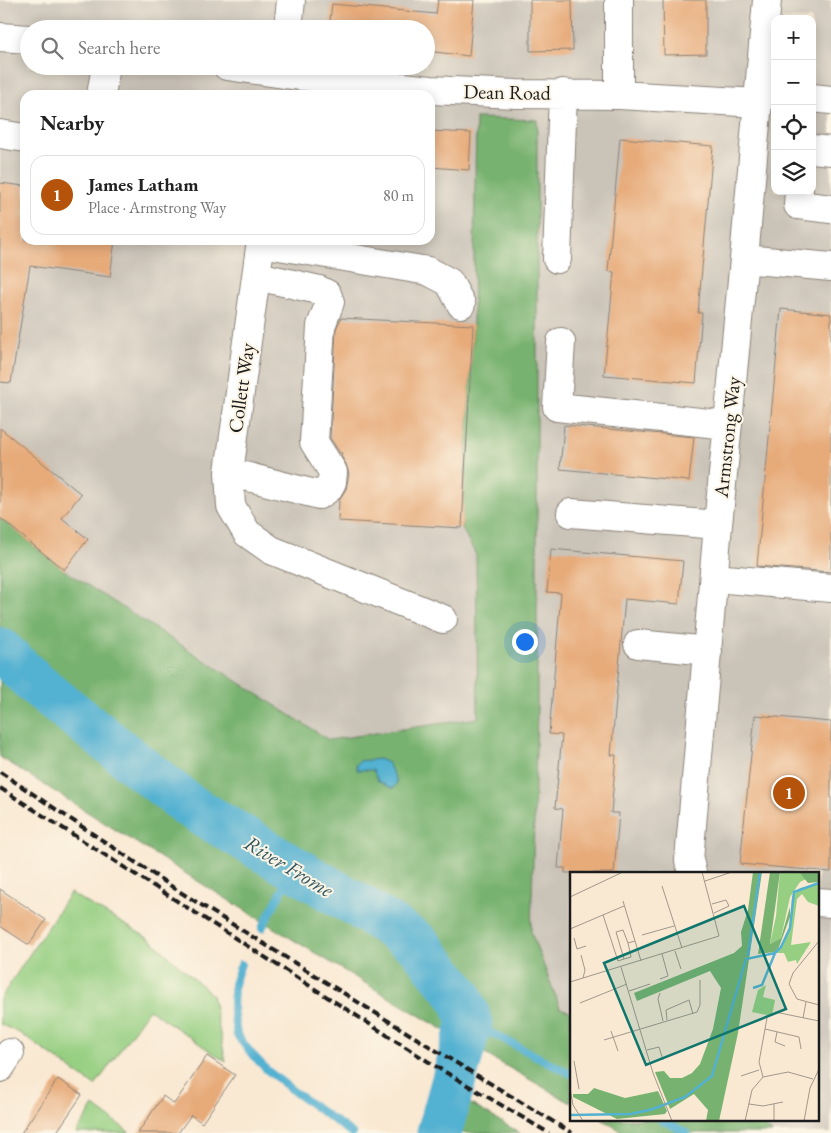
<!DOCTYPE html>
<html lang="en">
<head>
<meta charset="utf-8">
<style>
  :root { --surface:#fff; --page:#f6f6f6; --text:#222; --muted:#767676; --line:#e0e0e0; --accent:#b45309 }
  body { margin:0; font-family:"EB Garamond",serif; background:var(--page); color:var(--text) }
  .controls { position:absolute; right:15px; top:15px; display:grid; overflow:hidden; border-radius:10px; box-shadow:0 2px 12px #0003 }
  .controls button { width:45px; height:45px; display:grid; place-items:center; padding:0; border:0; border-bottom:1px solid var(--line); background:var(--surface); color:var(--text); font:25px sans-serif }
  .you { position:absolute; left:524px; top:641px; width:18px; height:18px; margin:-12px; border:4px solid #fff; border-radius:50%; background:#1a73e8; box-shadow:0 0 0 8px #1a73e833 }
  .badge { display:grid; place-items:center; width:32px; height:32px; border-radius:50%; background:var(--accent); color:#fff; font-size:16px; font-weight:700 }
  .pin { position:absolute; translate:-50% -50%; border:2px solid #fff; box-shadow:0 1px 5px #0006 }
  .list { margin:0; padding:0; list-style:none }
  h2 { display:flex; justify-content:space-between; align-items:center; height:65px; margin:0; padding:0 20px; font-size:21px }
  h2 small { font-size:16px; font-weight:400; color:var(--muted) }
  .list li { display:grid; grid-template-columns:32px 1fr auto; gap:15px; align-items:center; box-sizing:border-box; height:80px; margin:0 10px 10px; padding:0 10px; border:1px solid var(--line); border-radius:15px }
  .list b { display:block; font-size:19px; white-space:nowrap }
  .list p { margin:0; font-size:16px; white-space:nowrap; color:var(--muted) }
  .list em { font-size:16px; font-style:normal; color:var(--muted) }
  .icon { flex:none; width:28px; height:28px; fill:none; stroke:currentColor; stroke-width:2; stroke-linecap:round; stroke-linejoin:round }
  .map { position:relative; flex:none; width:831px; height:1133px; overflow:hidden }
  .search { position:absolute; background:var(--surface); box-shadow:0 2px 12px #0003; left:20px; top:20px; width:415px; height:55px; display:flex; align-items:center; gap:12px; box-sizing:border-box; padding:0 18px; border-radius:28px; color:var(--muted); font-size:19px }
  .panel { position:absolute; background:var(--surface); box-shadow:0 2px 12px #0003; left:20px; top:90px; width:415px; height:155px; border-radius:15px }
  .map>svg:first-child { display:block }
  .industrial { fill:#cac3b8; fill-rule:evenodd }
  .green { fill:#96cf82; stroke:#59764f }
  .forest { fill:#78b270; stroke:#4a6746 }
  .water { fill:#53b1d1; stroke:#386676 }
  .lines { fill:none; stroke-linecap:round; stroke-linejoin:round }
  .stream { stroke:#53b1d1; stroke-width:8 }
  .river { stroke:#53b1d1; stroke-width:45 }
  .building { fill:#e7ab7a }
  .minor-casing { stroke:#8a8278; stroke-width:30 }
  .minor { stroke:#fff; stroke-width:28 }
  .rail { stroke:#1c1c1c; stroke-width:4; stroke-dasharray:8 4; stroke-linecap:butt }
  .labels { text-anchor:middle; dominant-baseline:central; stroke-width:4; stroke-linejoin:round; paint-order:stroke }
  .street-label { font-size:20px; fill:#1c1c1c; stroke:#fcf5e5 }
  .water-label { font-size:21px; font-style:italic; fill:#325864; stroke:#fcf5e5 }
  .inset-river { fill:none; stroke:#53b1d1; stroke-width:2.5 }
  .inset-road { fill:none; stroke:#a1978a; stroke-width:1 }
  .view { fill:#0f766e; fill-opacity:0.15; stroke:#0f766e; stroke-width:2.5 }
  .inset-edge { fill:none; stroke:#1c1c1c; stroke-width:2.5 }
</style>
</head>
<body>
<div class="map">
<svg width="831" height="1133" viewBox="0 0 831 1133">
  <rect width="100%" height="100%" fill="#fcf5e5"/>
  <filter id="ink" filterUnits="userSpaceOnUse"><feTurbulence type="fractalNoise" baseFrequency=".02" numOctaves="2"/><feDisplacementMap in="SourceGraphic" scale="10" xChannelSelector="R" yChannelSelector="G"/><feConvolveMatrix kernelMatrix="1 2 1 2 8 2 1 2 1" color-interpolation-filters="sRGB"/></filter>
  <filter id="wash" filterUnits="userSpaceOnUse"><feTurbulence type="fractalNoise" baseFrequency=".0096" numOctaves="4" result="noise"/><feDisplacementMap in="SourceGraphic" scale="20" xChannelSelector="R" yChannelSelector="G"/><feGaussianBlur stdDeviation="1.12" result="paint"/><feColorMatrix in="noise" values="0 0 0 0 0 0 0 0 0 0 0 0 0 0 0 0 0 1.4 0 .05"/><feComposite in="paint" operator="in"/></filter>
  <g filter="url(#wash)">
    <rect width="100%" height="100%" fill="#f9e9d3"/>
    <!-- industrial -->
    <path class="industrial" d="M0 0H831V1133H772L755 1119H817V873H571V1012L560 1009 531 932 537 710V120L476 118 473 325 462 528 476 555 479 718 330 740 64 570 0 518ZM775 19H812V191H775ZM29 29H426V66H29ZM25 95H430V240H25Z"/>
    <!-- green -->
    <path class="green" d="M70 893 150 939 212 995 226 1062 149 1009 95 1086 21 1034 0 1024V999Z
      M94 1106 129 1132V1133H76Z"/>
    <!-- forest -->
    <path class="forest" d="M476 118 537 120V710L531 932 560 1008 571 1012V1103C377 994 188 876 0 757V518L64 570 329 740 478 718 476 555 462 528 473 325Z
      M459 1097 520 1133H448Z
      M601 1119H755L772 1133H625Z"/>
    <!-- water -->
    <path class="water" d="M379 759 388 763 397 782 393 789 378 781 373 770H357L356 765 359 761Z"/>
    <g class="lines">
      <!-- stream -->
      <path class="stream" d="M262 928 294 868
        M241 964 234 984 233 1010 237 1035 250 1052 267 1070 297 1094 352 1133
        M470 1022 571 1074
        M660 1119 687 1133"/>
      <!-- river -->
      <path class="river" d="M0 650 36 684 188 805 294 868 359 906 418 944 460 996 470 1022 439 1133"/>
    </g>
    <g id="blocks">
      <!-- building -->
      <path class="building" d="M438 0H474L469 56 426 51V29H329L332 4 436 14Z
        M530 0H572L573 50 530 51Z
        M663 0H706V54L664 55Z
        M430 131 471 133 469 170 430 167Z
        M620 138 713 146 698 313H702L696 383 604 375 614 272 608 271Z
        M0 183 25 186V240H115L110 277 30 266 11 383 0 382Z
        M781 309 831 314V572L757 566Z
        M341 318 473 325 462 528 338 521 339 500 346 489 349 474 346 464 341 456 342 453H340L330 438 336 329Z
        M564 425 694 437 689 481 560 469Z
        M0 428 81 494 62 518 88 539 64 570 0 518Z
        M551 549 683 561 679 604 625 599 611 755H616L611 813H619L614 873H565V868H558L563 809 555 808 562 735 549 734 561 593 547 592Z
        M755 715 831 722V872L740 864Z
        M0 889 46 920 29 945 0 926Z
        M207 1056 235 1075 202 1123 191 1115 178 1133H138L163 1096 174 1104Z
        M58 1079 82 1095 56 1133H21Z"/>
    </g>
  </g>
  <g filter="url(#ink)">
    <use href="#blocks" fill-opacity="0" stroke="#8a8278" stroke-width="1"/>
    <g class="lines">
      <!-- minor casing -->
      <g class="minor-casing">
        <path id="minor" d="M619 0V95
          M288 29 291 0
          M0 37 29 39
          M227 66 284 74 431 90 516 94 619 95 758 103
          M101 95 106 66
          M812 98 831 100
          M0 134 25 138
          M812 149 831 151
          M799 191 798 205 831 209
          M261 240 229 472 231 506 247 533 271 550 443 619
          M261 243 428 271 449 282 461 304
          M557 259 563 93
          M744 259 831 267
          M561 342 557 407 728 425
          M229 472 319 495 328 489 332 482 333 472 314 442 321 326 330 302 327 294 319 290 257 276
          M571 513 718 525
          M714 578 831 588
          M638 644 708 651
          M692 873 689 860 718 525 744 259 767 0
          M817 902 831 903
          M0 1068 10 1053"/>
      </g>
      <!-- minor -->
      <use href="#minor" class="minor"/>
      <!-- rail -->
      <path class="rail" d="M0 772 177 890 445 1056 572 1133
        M0 788 440 1069 549 1133"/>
    </g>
  </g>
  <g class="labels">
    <!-- street labels -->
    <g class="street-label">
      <text transform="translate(507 92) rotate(1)">Dean Road</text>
      <text transform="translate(241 388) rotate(-82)">Collett Way</text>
      <text transform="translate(727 437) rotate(-84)">Armstrong Way</text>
    </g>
    <!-- water labels -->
    <g class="water-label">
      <text transform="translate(289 866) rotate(31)">River Frome</text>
    </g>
  </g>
  <!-- overview -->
  <g transform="translate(570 872)">
    <rect width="249" height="249" fill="#f9e9d3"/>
    <path d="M210 0H229L236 7 230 10 220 25 211 66 200 72 206 44ZM249 12V34L238 30 232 22 227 27 221 73 241 70 227 92 226 88 218 90 214 81H207L220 56 222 25 230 16ZM196 113 193 125 205 128 202 144 182 140 188 118Z" fill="#96cf82"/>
    <path d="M183 0H192L168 161 149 249H136L138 238 124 222 100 237 85 200 94 199 100 206H112L122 201 130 192 143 157 151 116 140 99 67 129 64 121 164 81 172 74 171 60 178 38ZM200 0H210L200 72 211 66 220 35V45L209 75 205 80 188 82ZM229 0H249V10L238 11ZM24 216 55 226 88 219 97 239 95 242 47 247 3 225V222H18Z" fill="#78b270"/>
    <path class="inset-river" d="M178 84 190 0M183 116 192 113 205 81M0 243 61 242 83 237 115 225 142 204 176 87 205 81 211 75 220 56 224 20 249 11"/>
    <path class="inset-road" d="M135 9 162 0M92 14 112 76M0 25 53 0M53 29 71 89M142 32 156 28 159 34 144 41M33 43 48 89 54 87M0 57 54 34M72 63 104 54M4 66 7 77 16 74M249 69 223 101 219 112 227 127 249 133M58 71 61 85 54 87 46 60 53 58 58 71 65 69M105 79 111 97M11 83 15 98 13 106M51 95 83 201 102 249M90 107 98 104 92 82M0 110 149 64 132 0M59 119 80 112M90 121 88 127 93 149M0 126V179M10 131 57 112M205 140 249 149M233 146 236 130M97 148 96 138 119 128 123 142M195 157 229 165 231 177M41 159 48 179M207 160 205 170 215 174M34 168 127 140 130 133V108M77 178 89 175 93 188M4 189 9 217M171 204 189 198M193 205 189 190 197 146M0 216 3 233 13 249M179 232 193 234 213 230M175 249 182 218 193 205 218 200 243 207M204 249V232M234 249 240 216 249 197"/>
    <path class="view" d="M174 34 216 137 76 193 34 91Z"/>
    <rect width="249" height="249" class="inset-edge"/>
  </g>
</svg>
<div class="controls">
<button>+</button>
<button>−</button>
<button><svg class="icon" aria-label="locate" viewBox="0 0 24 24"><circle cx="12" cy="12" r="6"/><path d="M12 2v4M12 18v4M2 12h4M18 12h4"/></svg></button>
<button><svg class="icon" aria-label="layers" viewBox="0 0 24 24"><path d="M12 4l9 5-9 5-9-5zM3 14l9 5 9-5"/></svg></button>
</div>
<div class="you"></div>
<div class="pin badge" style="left:789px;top:793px">1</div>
<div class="search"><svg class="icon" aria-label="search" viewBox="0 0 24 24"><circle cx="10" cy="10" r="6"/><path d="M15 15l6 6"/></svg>Search here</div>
<section class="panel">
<h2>Nearby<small></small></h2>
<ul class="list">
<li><span class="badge">1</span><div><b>James Latham</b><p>Place · Armstrong Way</p></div><em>80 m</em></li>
</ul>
</section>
</div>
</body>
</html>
